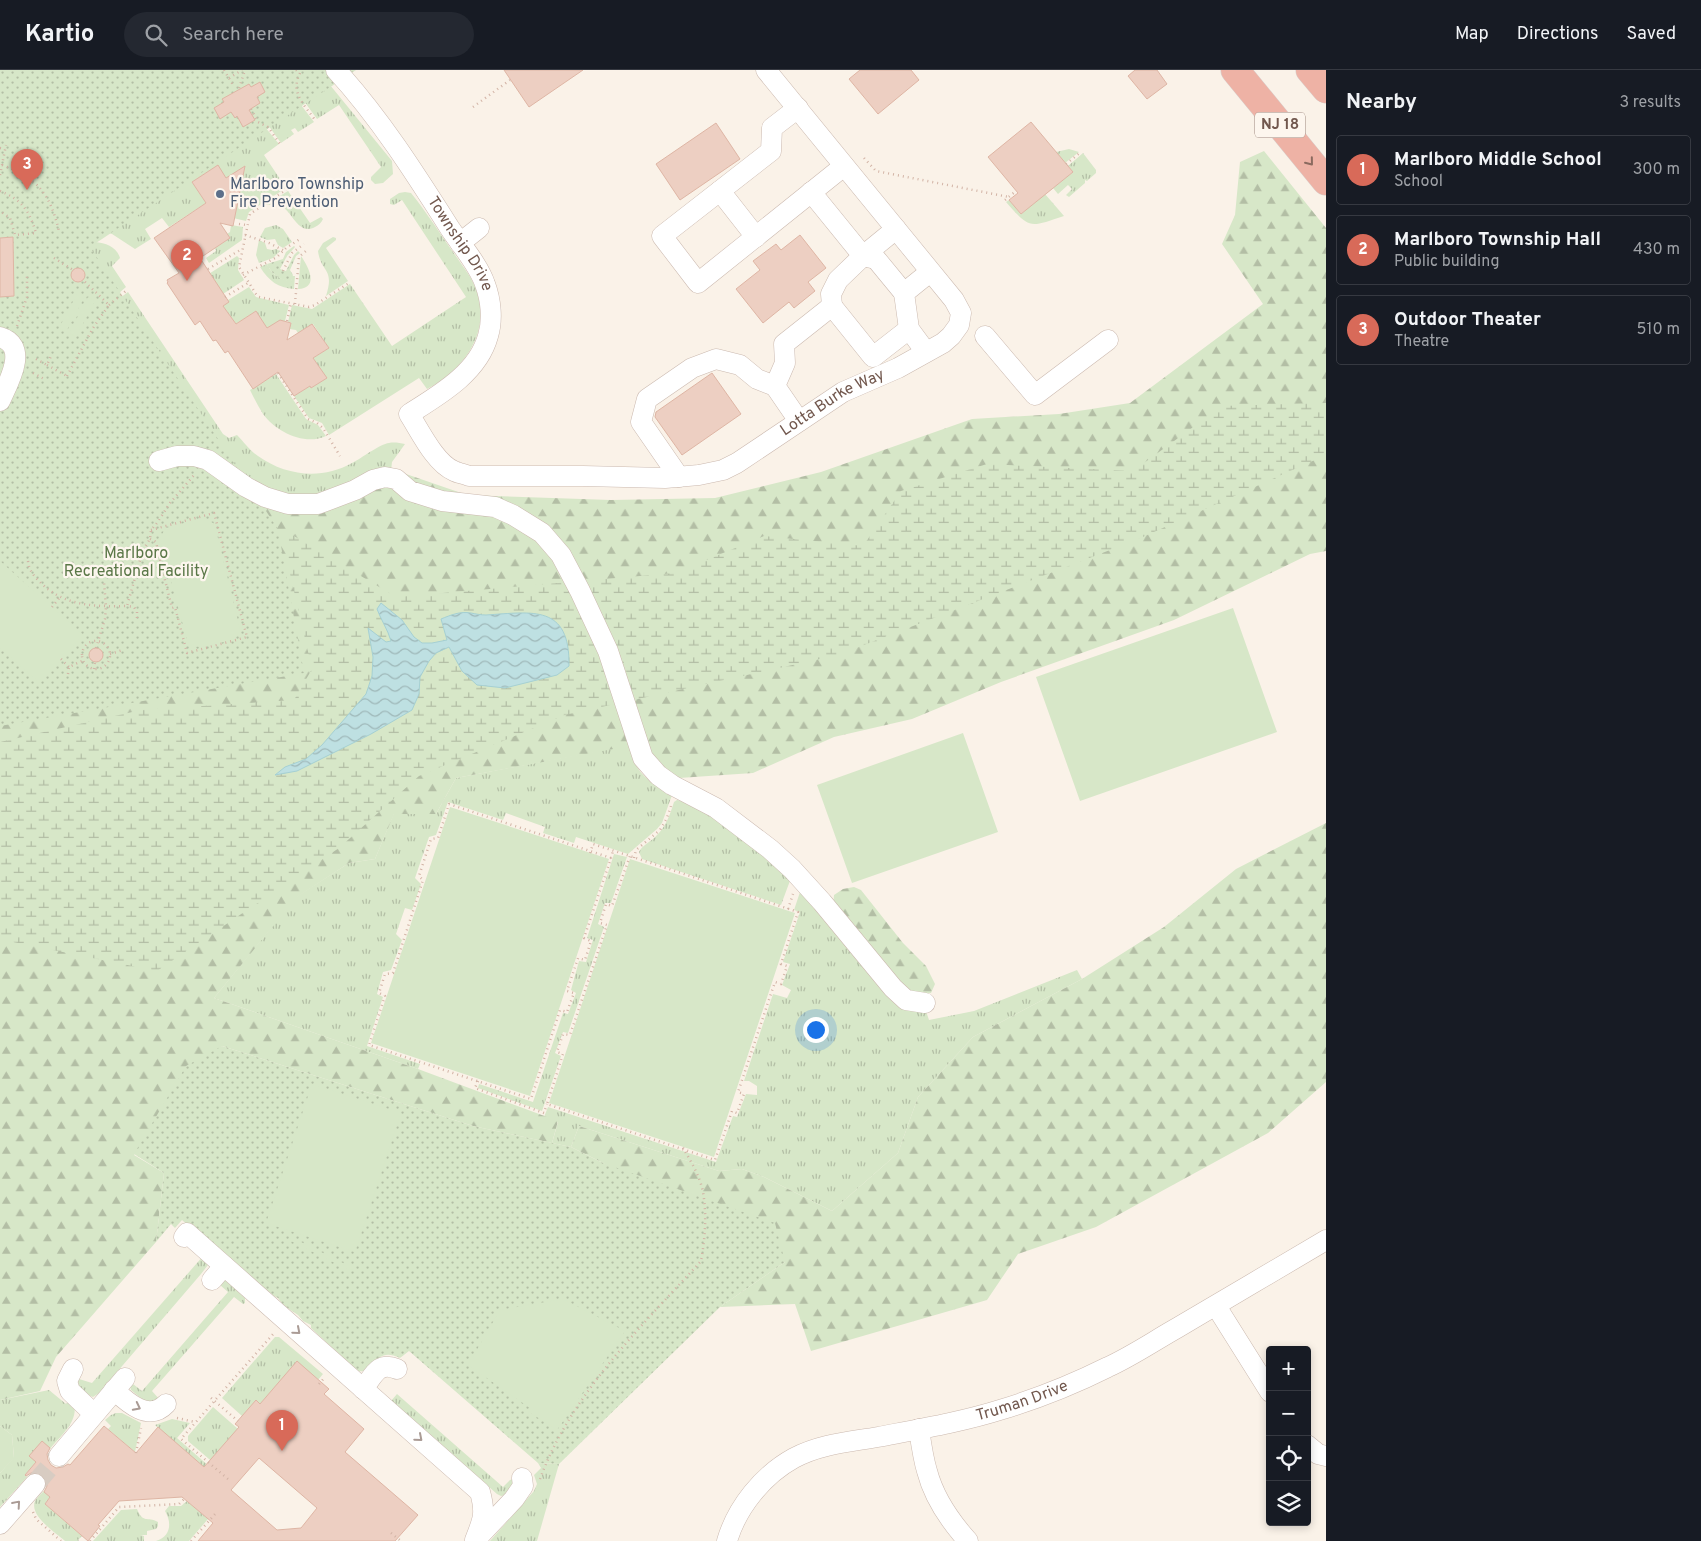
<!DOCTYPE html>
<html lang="en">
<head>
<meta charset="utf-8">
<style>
  :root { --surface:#171b24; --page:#242831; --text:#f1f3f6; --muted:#9ea1a6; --line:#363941; --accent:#d86a59 }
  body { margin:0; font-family:Overpass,sans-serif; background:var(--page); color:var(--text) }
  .controls { position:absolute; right:15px; bottom:15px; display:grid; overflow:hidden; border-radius:5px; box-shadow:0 2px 8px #0003 }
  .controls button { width:45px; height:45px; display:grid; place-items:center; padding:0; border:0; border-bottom:1px solid var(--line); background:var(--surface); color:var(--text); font:25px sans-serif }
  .you { position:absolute; left:815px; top:959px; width:18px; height:18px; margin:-12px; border:4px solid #fff; border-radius:50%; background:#1a73e8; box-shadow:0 0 0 8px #1a73e833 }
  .badge { display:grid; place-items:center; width:32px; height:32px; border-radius:50%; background:var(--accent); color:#fff; font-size:16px; font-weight:700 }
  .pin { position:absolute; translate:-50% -41px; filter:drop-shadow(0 1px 2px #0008) }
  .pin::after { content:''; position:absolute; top:26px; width:18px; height:15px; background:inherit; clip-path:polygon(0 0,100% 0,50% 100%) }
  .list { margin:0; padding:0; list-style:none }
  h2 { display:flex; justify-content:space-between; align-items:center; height:65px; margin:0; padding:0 20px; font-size:21px }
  h2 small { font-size:16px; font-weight:400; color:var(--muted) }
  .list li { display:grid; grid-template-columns:32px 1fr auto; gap:15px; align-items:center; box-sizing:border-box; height:70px; margin:0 10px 10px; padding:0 10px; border:1px solid var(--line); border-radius:5px }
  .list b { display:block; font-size:19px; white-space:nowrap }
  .list p { margin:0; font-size:16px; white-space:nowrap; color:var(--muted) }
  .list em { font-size:16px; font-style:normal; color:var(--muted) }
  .icon { flex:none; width:28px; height:28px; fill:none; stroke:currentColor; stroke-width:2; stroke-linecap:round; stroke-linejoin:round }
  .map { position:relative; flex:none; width:1326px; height:1471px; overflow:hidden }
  header { display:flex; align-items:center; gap:30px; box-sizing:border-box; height:70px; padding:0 25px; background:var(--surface); border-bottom:1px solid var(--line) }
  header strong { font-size:24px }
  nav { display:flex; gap:28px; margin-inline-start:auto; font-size:18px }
  .search { width:350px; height:45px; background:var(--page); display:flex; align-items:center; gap:12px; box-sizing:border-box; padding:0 18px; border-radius:28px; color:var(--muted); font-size:19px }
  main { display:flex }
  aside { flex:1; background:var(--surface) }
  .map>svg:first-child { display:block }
  .grass { fill:url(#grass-tufts) }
  .forest { fill:url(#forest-firs) }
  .wetland { fill:url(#wetland-marsh) }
  .park { fill:url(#park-dots) }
  .pitch { fill:#d7e7c8 }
  .water { fill:url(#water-waves); stroke:#a5d0d3 }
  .building { fill:#edcfc2; stroke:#deb5a4; fill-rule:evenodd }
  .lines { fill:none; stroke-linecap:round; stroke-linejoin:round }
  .minor-tunnel { stroke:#d8ccc2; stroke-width:20; stroke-dasharray:20 10; stroke-linecap:butt }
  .minor-casing { stroke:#cbb9af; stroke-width:21 }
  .highway-casing { stroke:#d8d0cd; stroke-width:29 }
  .path { stroke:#d2b3a5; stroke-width:2.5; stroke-dasharray:1 4; stroke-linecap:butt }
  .minor { stroke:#fff; stroke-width:20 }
  .highway { stroke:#eeb2a5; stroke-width:28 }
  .oneway { stroke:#8b6a5f }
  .oneway2 { stroke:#aa9b95 }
  .service-dot { fill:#5c6f8a; stroke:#fdf6ee; stroke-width:2 }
  .labels { text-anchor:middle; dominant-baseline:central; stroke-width:4.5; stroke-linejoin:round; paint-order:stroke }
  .shield { fill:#fdf6ee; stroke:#9c877e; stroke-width:1 }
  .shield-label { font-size:15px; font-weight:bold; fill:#72584e }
  .service-label { font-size:16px; fill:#4e5e75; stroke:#fdf6ee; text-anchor:start }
  .street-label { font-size:16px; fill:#72584e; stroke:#fdf6ee }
  .park-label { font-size:16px; fill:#5a7747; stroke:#fdf6ee }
</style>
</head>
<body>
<header>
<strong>Kartio</strong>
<div class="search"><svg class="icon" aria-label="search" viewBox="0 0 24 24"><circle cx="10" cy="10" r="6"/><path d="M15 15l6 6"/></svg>Search here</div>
<nav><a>Map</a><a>Directions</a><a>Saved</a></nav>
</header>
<main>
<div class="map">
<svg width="1326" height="1471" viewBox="0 0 1326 1471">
  <defs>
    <pattern id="grass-tufts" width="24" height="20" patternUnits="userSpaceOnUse" patternTransform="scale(1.25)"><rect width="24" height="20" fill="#d7e7c8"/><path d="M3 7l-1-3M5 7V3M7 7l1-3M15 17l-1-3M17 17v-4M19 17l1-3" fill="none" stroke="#b3bea5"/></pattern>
    <pattern id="forest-firs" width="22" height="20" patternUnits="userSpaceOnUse" patternTransform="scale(1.25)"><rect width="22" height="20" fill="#d7e7c8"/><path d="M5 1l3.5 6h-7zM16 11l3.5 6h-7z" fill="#b3bea5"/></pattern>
    <pattern id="wetland-marsh" width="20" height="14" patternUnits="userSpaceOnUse" patternTransform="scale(1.25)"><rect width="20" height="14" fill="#d7e7c8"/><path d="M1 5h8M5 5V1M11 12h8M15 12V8" fill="none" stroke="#b3bea5"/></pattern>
    <pattern id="park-dots" width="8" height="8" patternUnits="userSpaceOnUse" patternTransform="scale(1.25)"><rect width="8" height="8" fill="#d7e7c8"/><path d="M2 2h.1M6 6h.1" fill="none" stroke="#b3bea5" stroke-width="1.8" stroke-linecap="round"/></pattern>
    <pattern id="water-waves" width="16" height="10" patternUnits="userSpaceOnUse" patternTransform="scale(1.25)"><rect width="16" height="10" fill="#bee0e2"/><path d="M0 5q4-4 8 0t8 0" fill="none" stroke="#9fb8b9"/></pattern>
  </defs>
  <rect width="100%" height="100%" fill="#faf2e8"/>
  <!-- grass -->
  <path class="grass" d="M0 0 265 57 279 74 264 85 286 118 249 142 246 151 233 148 226 108 217 96 192 112 206 133 169 157 162 148 145 159 151 169 135 179 112 164 100 161Z
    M330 15 392 91 393 104 383 113 375 114 371 110V107L381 97 339 35 317 49 301 27Z
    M295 27 314 52 298 62 295 58 291 60 294 64 281 73 268 55Z
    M1069 79 1079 82 1065 93 1056 82Z
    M1083 83 1096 100V103L1087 111 1085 110V113L1069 127 1066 125 1072 119 1068 115 1058 124 1053 118 1073 102 1068 96Z
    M288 121 310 153 321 147 323 149C321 153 319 155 315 157 298 166 293 142 281 136 276 134 270 135 265 135Z
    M405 122 411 123C428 144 442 167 458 189 464 198 472 208 476 219 492 262 464 300 427 319L419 308 329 365 322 353 309 348 294 326 310 316 311 318 326 308 313 288 329 278 313 254 298 263 296 260 289 259 291 252H288L292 235 312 239 350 214 392 276 466 227 402 130 394 135 390 134V129L399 123Z
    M1045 124 1064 146C1028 158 1030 159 1006 132L1009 130 1021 144Z
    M231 155 243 157 242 170 209 193 206 188 216 181 215 178 230 168 227 164 230 162Z
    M276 155 283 159 292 172 283 178 278 175 275 169 267 170 260 167 265 158Z
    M333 167 336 168V170L326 178 348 211 326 226C335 198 321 203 318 181L323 173Z
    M259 170 265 173 267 179 272 180 276 179 280 181 273 188 259 193 256 185Z
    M95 172C106 173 117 177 120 188L112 196 126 217 111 230 60 181Z
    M237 186 239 188 238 200 244 210 223 224 204 207Z
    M301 186C308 196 320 218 298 219Z
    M267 194C272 205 279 209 291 211L292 206H295L294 219C278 218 269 211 260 197Z
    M249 217 256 227 289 235 285 251H283L282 258H267L256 241 236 254 223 236 228 230Z
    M128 222 207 340 223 364 229 368 237 365C244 372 250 381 258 386 286 406 322 410 352 393 362 388 380 374 389 373 394 372 400 373 405 374L392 392 391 401 344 418 301 428 265 419 79 289 120 228Z
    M276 304 306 349 318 355 326 366C305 376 276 362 263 344 258 336 254 328 250 320Z
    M630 675C634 704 649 711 672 725L662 753 657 759 628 784 576 767 574 773 543 763 545 757 506 743 503 750 448 732 436 765 429 767 415 808 421 814 412 840 405 838 396 864 402 870 391 900 383 902 377 924 383 927 367 976 420 994 418 999 214 928 296 827 349 793 375 789 394 743 436 744 456 708Z
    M677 730C704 733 768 789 791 808L781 835 642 789 639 782C642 775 652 771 657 765 667 755 670 744 674 732Z
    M614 784 627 787 611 833H605L598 854 604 857 568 963 563 962 555 983 561 986 542 1041 478 1018 479 1014 533 1032 563 943 568 944 576 923 571 920 579 891 586 892 593 870 587 868Z
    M801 819 926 941 929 950 974 941 1077 900 1082 909 973 967 918 1027 898 1083 832 1141 764 1107 742 1099 719 1101 579 1056 571 1077 552 1073 558 1052 544 1047 548 1037 716 1092 733 1046 737 1047 746 1024 757 1025V1016L749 1011H744L773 924 787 928 791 920 782 915 790 894 783 892 800 842 794 840Z
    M204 1185 211 1191 201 1204 99 1323 93 1327 88 1325 78 1316 77 1311 79 1309 92 1313Z
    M225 1210 245 1228V1233L243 1234 234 1227 152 1321 160 1330 148 1334 131 1320 130 1316 133 1314 142 1321 228 1222 220 1215V1213Z
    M275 1267H279L323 1304 318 1310 297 1292 260 1334 256 1331 242 1346 222 1328Z
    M49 1320 66 1334 72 1329C82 1349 62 1364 50 1379L42 1372 36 1392 25 1405 27 1407 0 1437V1403L14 1387 12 1365 0 1356V1330Z
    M397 1324 503 1417 510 1410 513 1409 516 1412 507 1425 501 1426 497 1424 391 1331Z
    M213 1337 238 1359 230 1407 188 1371V1366Z
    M116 1343H122L141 1353 135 1382 108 1359 111 1356 105 1350 111 1345Z
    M172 1349 190 1353 177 1368 227 1412 224 1415 155 1355Z
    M538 1393 559 1394 537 1471H490L534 1421 537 1414 534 1405 541 1398Z
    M44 1421 50 1427 45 1434 82 1466 78 1470 79 1471H65C55 1462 29 1446 35 1431 37 1427 41 1424 44 1421Z
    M187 1431 208 1449 189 1471H156C171 1466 172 1453 165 1441L169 1436H181Z
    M137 1439C143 1454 147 1446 158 1452V1456L156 1459 147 1461V1465H141L144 1466V1471H93L121 1440Z"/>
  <!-- forest -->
  <path class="forest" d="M1264 81 1326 158V481L1310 484 1174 550 1001 612 912 649 834 667 753 703 679 708 648 694 635 675 456 708 436 744H394L375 789 349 793 297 827 214 928 418 999 558 1051 552 1073 473 1056 222 976 134 1085 164 1103 156 1172 56 1287 40 1321 0 1330V646L263 437 376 414 406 404 467 425 611 430 715 428 821 402 972 349 1059 344 1130 333 1263 234 1222 174 1235 145 1240 92Z
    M1326 753V1012L1268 1063 1096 1157 1018 1184 987 1230 811 1281 795 1234 720 1237 785 1192 603 1093 571 1077 579 1056 719 1101 742 1099 764 1107 832 1141 898 1083 918 1027 973 967 1082 909 1164 857 1236 799Z
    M854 817 861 820 903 873 926 896 935 914 931 923 916 924 906 922 833 838 834 825 843 819Z"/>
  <!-- wetland -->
  <path class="wetland" d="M1326 333V385L1136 470 838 585 565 645 419 706 339 778 157 901 13 872 0 867V672L141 640 294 630 312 599 288 495 289 463 396 527 675 503 764 466 863 476 901 421 987 394 1133 401 1222 336Z"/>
  <!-- park -->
  <path class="park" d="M0 0H356L90 177 278 459 304 603 0 656Z
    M294 176 295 177 287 186 280 199 286 201 294 185 298 181 300 183 296 186 290 200 293 205 291 212C279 209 272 205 267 194L283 189 286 182Z
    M222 976 473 1056 571 1077 603 1093 775 1153 785 1192 720 1237 559 1394 538 1393 409 1281 400 1288C374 1275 376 1304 357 1301L311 1258V1255L303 1251 298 1245 283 1235 278 1228 266 1222 182 1150 175 1158 171 1154 156 1172 164 1103 134 1084 186 996Z"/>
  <!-- pitch -->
  <path class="pitch" d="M78 222 85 226 66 262 59 258Z
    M88 227 95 231 76 267 69 263Z
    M203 448 213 453 216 460 240 559 237 566 232 570 203 577 192 576 187 570 160 470 162 464 166 458Z
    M0 491 83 565 40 613 0 578Z
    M1233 538 1277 662 1080 731 1036 607Z
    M963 663 998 762 852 813 817 715Z
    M450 737 609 789 530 1026 371 973Z
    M630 789 795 843 714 1087 549 1033Z
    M312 1014 401 1043 355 1182 266 1153Z
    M291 1167 353 1198 351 1201 289 1170Z
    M563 1229 625 1261 557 1360 529 1342 530 1338 468 1295 500 1240Z
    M0 1356 12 1365 14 1388 0 1403Z"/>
  <!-- water -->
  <path class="water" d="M381 533 402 550 414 567 422 573H432L447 570 441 549C451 545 460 541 471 543 476 544 481 545 486 545 533 542 570 534 569 596L557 605 505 618 477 615 462 601 449 577 436 583 429 591 420 607 419 624 412 640 371 664 297 701 275 705 285 697 306 689 322 675 366 624 372 606 373 587 368 558 386 572 391 571C388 560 381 550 377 539Z"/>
  <!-- building -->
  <path class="building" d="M504 0H583L529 37Z
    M860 0H911L919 10 878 44 849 9Z
    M1135 0H1157L1167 14 1147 29 1128 6Z
    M260 12 265 22 257 27 260 33 249 40 255 50 243 57 237 46 235 48 231 42 220 49 214 38 224 32 222 29 249 14 251 17Z
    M1031 52 1073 102 1021 144 1009 130 1018 123 988 87Z
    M716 53 740 89 680 130 656 94Z
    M218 95 226 108 245 96 233 156 220 153 230 168 200 188 229 232 223 236 236 254 256 241 267 258 280 250 291 253 287 270 312 254 329 278 313 288 327 308 311 318 310 316 294 326 278 302 253 319 228 281 225 283 216 270 213 271 200 251 195 255 167 213 168 212 167 210 179 203 154 168 206 133 192 112Z
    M800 165 826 198 808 212 815 221 794 238 789 232 763 253 736 219 760 200 753 191 776 174 781 180Z
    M13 167 14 226 0 227V168Z
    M71 205a7 7 0 1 1 14 0a7 7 0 1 1-14 0Z
    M712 303 741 344 682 385 655 347 656 342Z
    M89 585a7 7 0 1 1 14 0a7 7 0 1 1-14 0Z
    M297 1291 329 1319 324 1324 364 1359 345 1382 418 1445 395 1471H198L213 1453 182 1427 119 1431 98 1455 100 1456 88 1471 45 1434 50 1427 44 1422 47 1416 46 1411 43 1405 37 1402 31 1403 26 1406 25 1405 36 1392 29 1386 42 1371 50 1378 47 1384 48 1390 51 1395 56 1398 63 1397 68 1394 70 1395 104 1356 136 1383 158 1357 204 1397 239 1357 235 1354 256 1330 260 1334ZM259 1388 317 1438 301 1458 277 1460 231 1420Z"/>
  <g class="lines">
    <!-- minor-tunnel -->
    <path class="minor-tunnel" d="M35 1414 59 1386"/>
    <!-- minor casing -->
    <g class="minor-casing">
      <g id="minor">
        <path id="s1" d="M336 0C380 48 416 105 451 160 462 176 479 196 485 214 491 230 493 250 488 266 478 303 439 325 409 344 420 361 435 393 454 401 458 403 464 404 469 406H583L665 408 699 405 723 400 737 393 843 322 898 298 943 273 951 266 959 255 961 243 954 230 766 0"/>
        <path d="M798 38 772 58 771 81 662 166 698 213 844 96"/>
        <path d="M720 121 756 167"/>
        <path d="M811 122 863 186 896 159"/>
        <path d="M460 173 479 158"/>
        <path d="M832 236 831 224 838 210 863 186 876 189 904 223"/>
        <path d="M985 266 1035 325 1108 270"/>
        <path d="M0 267C30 276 8 313 0 331"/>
        <path d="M926 282 909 259 904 223 930 202"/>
        <path d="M799 351 775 316 785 293 784 274 832 236 873 287 909 259"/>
        <path d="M159 391 177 386H194L208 390 246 417 265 427 288 434H318L355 420 373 410 385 407 396 409 410 421 442 431 495 437 513 445 542 463 561 485 580 521 608 581 643 688 658 705 672 715 716 738 770 779 792 799 822 832 893 918 906 930 925 933"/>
        <path d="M679 407 641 352 647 329 692 298 716 289 740 295 757 309 775 316"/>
        <path d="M184 1167 187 1163 480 1422C486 1443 483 1450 475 1470"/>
        <path d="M212 1210 224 1196"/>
        <path d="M1216 1236 1270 1322"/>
        <path d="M73 1299 67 1311 70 1321 94 1344"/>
        <path d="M363 1319C374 1305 378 1291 397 1299"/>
        <path d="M114 1320C128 1333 149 1352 166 1334"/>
        <path d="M919 1359C921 1373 923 1388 927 1401 934 1428 950 1451 968 1471"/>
        <path d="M1307 1375 1318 1384 1326 1386"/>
        <path d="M59 1386 125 1308"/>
        <path d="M0 1454 35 1414"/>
        <path d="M479 1466 514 1429 523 1416 522 1408"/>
        <path id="s2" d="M727 1471C737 1437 763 1405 794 1388 820 1374 849 1372 878 1367 920 1359 962 1352 1003 1339 1039 1328 1074 1314 1108 1297 1132 1286 1154 1271 1177 1258 1227 1229 1276 1199 1326 1170"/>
      </g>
    </g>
    <!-- highway casing -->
    <g class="highway-casing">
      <path id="highway" d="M1235 0 1326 111
        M1310 0 1326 19"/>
    </g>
    <!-- path -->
    <path class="path" d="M224 0 233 15
      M296 0 300 3C290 23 304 34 315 50
      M229 8 242 0
      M239 18 245 0
      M473 37 510 10
      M251 39 258 52 268 57 280 74
      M0 78 5 79
      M864 88 876 101 1009 127
      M1066 94 1081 82
      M2 95C38 108 50 124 59 161
      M0 105 6 75
      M287 119 250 144 239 197 256 224 259 227 309 237 315 235 349 213
      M0 121C22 130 29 140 36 163L15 165 10 148 0 141
      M1005 130 1016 121
      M239 154 247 155
      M245 165 269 173 283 180
      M54 188 73 200
      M208 199 242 179
      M283 201 292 183 304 174
      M243 205 277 187 286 178 300 169
      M225 227 248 213
      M295 234 299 187 307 180
      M109 235 127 220
      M287 251 291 233
      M17 256 27 227V205
      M36 289 47 295 51 286
      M47 295 67 306 66 308
      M33 303 46 310
      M278 303 308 349 317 353 323 358 340 386
      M67 306 93 258 109 235 83 210
      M151 460 214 443 247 567 187 583 175 537 172 538 161 494
      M150 469 156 472 161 494 166 493
      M143 480 150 469 151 460 157 453 170 433 195 404
      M28 491C29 500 33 505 39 511 62 536 95 537 127 536
      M52 537 60 527
      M137 548V542L134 537 127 536 143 480 140 479
      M82 585a14 14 0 1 1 28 0a14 14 0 1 1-28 0Z
      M96 578 105 549 106 537 104 512
      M110 584 123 580
      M61 589 69 597
      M94 599 95 592
      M68 604 69 597 84 590
      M590 783 593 774C661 796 729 819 798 842L781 894 787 896 781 914 775 912 738 1022 744 1024 737 1043 732 1041 715 1090 547 1034 563 984 557 982 563 964 570 965 607 855 600 853 606 834 612 836 630 786
      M611 788 449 734 438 768 431 769 419 806 423 810 393 903 385 904 379 923 385 926 369 975 531 1029 560 940 567 942 574 923 567 921 578 888 585 890 591 871 584 868 611 788 613 781
      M634 788 636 780 660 760 667 748 672 733
      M788 839 793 824
      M478 1011 475 1018 544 1043 547 1034
      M319 1314 325 1307
      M211 1328 238 1351
      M177 1348 195 1352
      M136 1383 141 1358
      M228 1409 181 1369 274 1263
      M540 1409C571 1324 641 1257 701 1191 705 1169 707 1145 703 1122 700 1106 690 1090 682 1076
      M33 1442 36 1449 61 1471
      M391 1463 401 1471
      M90 1471 119 1437 179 1434 184 1429
      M191 1471 216 1443"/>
    <!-- minor -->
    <use href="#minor" class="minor"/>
    <!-- highway -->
    <use href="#highway" class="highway"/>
  </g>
  <!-- one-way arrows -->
  <defs><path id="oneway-chevron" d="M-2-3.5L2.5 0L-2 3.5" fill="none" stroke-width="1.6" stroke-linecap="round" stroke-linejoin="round" transform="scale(1.25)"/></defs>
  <use class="oneway" href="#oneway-chevron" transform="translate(1310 92) rotate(51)"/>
  <g class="oneway2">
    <use href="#oneway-chevron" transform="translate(297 1261) rotate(41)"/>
    <use href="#oneway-chevron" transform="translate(137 1337) rotate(27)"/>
    <use href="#oneway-chevron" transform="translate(419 1368) rotate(41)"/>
    <use href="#oneway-chevron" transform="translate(17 1434) rotate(-49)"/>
  </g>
  <!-- markers -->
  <circle class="service-dot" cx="220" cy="124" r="5"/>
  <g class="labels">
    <!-- shield labels -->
    <rect class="shield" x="1255" y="42.5" width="50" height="25" rx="4"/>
    <g class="shield-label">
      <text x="1280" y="55">NJ 18</text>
    </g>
    <!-- service labels -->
    <g class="service-label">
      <text x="230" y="115">Marlboro Township<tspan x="230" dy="18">Fire Prevention</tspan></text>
    </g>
    <!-- street labels -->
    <g class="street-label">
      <text stroke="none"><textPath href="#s1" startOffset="214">Township Drive</textPath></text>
      <text stroke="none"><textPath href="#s1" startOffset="901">Lotta Burke Way</textPath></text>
      <text stroke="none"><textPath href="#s2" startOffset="345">Truman Drive</textPath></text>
    </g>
    <!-- park labels -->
    <g class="park-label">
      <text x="136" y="484">Marlboro<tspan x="136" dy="18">Recreational Facility</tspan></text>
    </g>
  </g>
</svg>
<div class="controls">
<button>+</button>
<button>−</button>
<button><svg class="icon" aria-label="locate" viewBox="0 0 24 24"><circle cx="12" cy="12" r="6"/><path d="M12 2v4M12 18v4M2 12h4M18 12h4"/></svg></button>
<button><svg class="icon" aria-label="layers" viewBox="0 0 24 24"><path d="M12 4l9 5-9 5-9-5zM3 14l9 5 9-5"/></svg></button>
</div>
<div class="you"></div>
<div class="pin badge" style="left:282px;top:1381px">1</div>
<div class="pin badge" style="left:187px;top:211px">2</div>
<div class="pin badge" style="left:27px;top:120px">3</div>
</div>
<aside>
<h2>Nearby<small>3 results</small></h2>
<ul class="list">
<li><span class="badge">1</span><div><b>Marlboro Middle School</b><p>School</p></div><em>300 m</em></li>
<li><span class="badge">2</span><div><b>Marlboro Township Hall</b><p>Public building</p></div><em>430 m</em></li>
<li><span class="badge">3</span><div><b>Outdoor Theater</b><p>Theatre</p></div><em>510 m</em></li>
</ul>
</aside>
</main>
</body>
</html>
